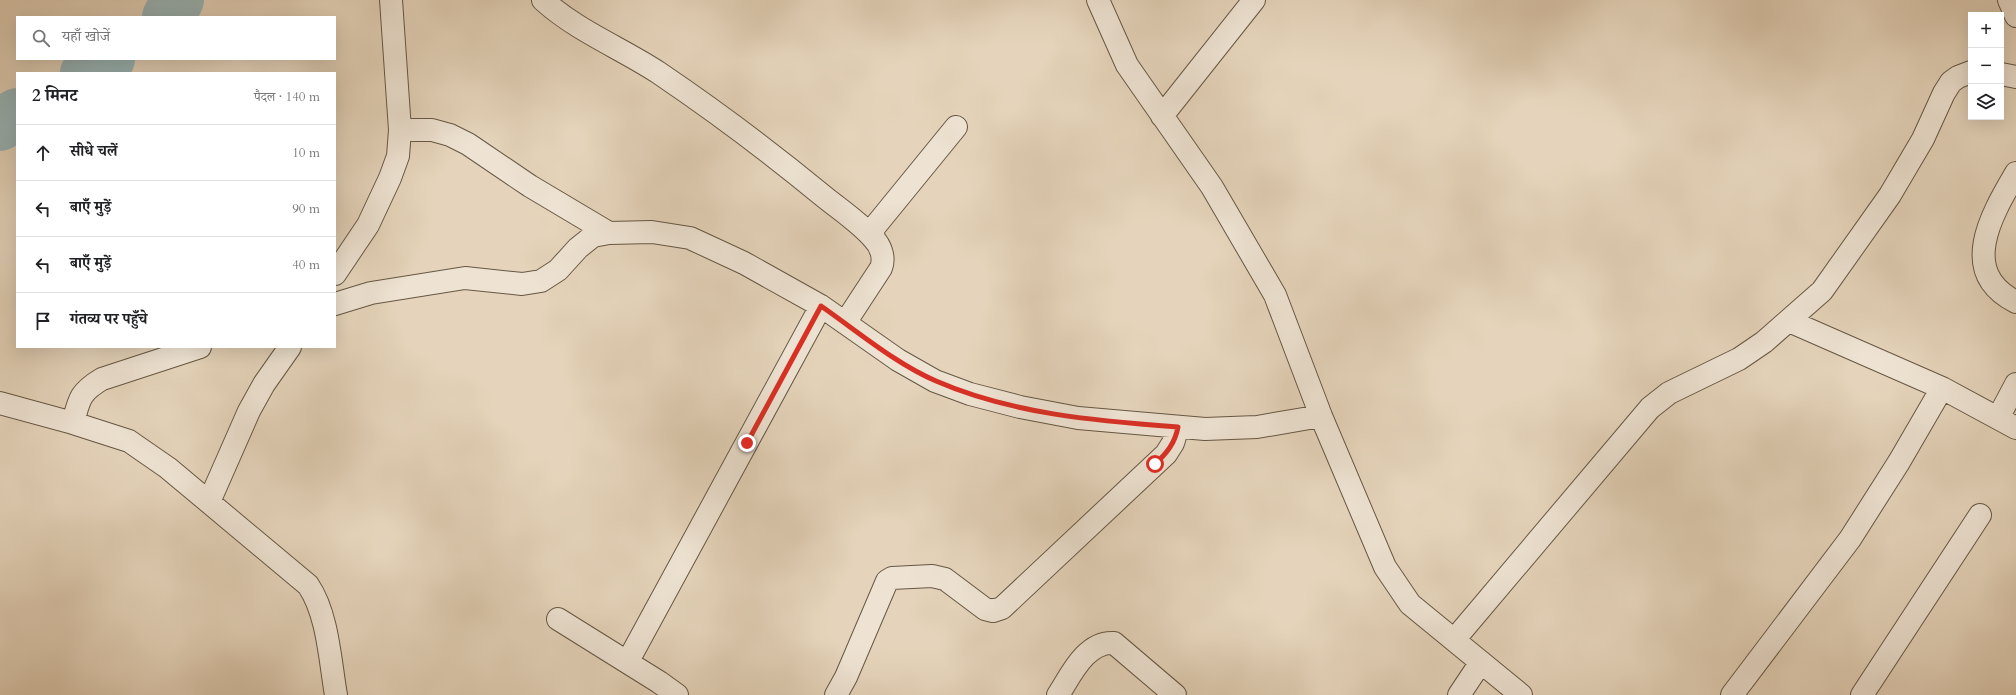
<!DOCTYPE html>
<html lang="hi">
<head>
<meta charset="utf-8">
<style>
  :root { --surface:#fff; --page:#f6f6f6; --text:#202124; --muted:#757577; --line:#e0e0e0 }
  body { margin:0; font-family:Cardo,"Noto Serif Devanagari",serif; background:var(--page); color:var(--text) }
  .controls { position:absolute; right:12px; top:12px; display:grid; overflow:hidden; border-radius:0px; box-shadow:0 4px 16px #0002 }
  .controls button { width:36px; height:36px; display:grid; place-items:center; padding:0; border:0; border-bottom:1px solid var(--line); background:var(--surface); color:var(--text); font:20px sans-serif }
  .stop { position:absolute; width:12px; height:12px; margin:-9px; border:3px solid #d93025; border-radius:50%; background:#fff }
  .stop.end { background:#d93025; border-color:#fff; box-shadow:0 1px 4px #0008 }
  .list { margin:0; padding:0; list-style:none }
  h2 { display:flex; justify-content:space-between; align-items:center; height:52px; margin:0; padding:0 16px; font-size:17px }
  h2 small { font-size:13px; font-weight:400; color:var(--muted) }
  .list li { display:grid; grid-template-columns:26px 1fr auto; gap:12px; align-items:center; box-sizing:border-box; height:56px; padding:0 16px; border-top:1px solid var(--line) }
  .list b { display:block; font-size:15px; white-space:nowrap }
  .list em { font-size:13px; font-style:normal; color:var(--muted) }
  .icon { flex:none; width:22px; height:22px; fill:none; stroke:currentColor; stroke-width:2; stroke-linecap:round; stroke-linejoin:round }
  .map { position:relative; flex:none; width:2016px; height:695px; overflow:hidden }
  .search { position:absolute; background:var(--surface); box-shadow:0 4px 16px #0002; left:16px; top:16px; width:320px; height:44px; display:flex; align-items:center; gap:10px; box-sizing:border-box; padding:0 14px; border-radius:0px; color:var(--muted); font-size:15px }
  .panel { position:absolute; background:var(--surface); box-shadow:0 4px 16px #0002; left:16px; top:72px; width:320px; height:276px; border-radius:0px }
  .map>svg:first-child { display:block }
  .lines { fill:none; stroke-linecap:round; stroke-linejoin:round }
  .river { stroke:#99b6b9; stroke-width:52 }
  .minor-casing { stroke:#665744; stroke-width:24 }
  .minor { stroke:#eee3d3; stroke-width:22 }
  .route { stroke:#d93025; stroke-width:5 }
</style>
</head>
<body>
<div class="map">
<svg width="2016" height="695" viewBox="0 0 2016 695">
  <rect width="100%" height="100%" fill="#e5d4bb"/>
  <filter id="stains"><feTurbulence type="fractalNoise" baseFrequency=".005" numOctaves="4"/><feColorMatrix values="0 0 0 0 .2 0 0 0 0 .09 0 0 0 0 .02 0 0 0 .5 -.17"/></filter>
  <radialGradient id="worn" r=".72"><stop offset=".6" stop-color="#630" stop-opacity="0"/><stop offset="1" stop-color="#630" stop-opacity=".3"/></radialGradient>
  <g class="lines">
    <!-- river -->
    <path class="river" d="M168 17 178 0
      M86 73 109 59
      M0 125 17 114"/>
    <!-- minor casing -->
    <g class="minor-casing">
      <path id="minor" d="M543 0C577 31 621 48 659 73 715 111 770 152 822 195 839 209 859 222 873 238 881 246 885 258 881 268L845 323
        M1098 0 1127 65 1212 187 1275 295 1321 416 1385 567 1410 604 1521 695
        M2009 0 2016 16
        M2001 74 2016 77
        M1162 116 1254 0
        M400 130H432L450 135 468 144 530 186 609 233
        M2016 173C1992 214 1957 272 2016 302
        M874 238 872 230 956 127
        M335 274 368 225 390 178 398 156 400 130 391 0
        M335 304 371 293 465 278 522 284 541 281 558 270 578 248 593 236 609 233 652 232 690 238 744 263 821 306 898 360 935 381 970 394 1020 407 1078 418 1205 429 1257 427 1321 416
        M1789 321 1942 388 2016 428
        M0 403 73 423 129 441 168 468 308 585C328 614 330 661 336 695
        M1998 418 2016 384
        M73 423C79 399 80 392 102 379L200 347
        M209 502 249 411 264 384 290 347
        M558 619 659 682 677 695
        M1454 640 1650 408 1669 393 1739 359 1764 342 1822 291 1890 195 1923 139 1944 93 1951 82 1958 77 1971 72
        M628 661 821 306
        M836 695 846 677 887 581 892 578 932 576 945 579 985 609 993 611 1002 608 1166 454 1173 443 1178 427
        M1058 695C1071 675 1086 641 1114 643L1175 695
        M1459 695 1481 662
        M1732 695 1850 539 1899 462 1942 388
        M1862 695 1980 515"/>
    </g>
    <!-- minor -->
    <use href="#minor" class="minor"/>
  </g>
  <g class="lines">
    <!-- route -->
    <path class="route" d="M747 443 821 306C857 331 896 364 936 381 1012 414 1096 421 1178 427 1175 443 1167 453 1155 464"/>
  </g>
  <rect width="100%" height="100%" filter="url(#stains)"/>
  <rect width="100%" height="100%" fill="url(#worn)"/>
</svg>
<div class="controls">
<button>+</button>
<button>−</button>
<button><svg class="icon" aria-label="layers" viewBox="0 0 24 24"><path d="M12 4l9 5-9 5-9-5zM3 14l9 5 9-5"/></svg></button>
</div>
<div class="stop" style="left:1155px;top:464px"></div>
<div class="stop end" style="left:747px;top:443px"></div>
<div class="search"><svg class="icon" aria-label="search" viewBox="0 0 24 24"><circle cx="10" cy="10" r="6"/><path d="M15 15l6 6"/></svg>यहाँ खोजें</div>
<section class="panel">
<h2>2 मिनट<small>पैदल · 140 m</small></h2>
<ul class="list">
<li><svg class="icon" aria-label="ahead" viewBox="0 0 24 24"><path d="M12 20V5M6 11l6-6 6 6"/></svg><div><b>सीधे चलें</b></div><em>10 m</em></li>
<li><svg class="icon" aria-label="left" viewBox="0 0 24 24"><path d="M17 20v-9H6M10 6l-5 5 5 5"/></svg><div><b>बाएँ मुड़ें</b></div><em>90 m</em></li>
<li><svg class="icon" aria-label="left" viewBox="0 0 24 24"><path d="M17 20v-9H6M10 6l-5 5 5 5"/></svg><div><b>बाएँ मुड़ें</b></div><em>40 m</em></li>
<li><svg class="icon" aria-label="arrive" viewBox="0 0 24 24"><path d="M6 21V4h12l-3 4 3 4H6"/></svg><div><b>गंतव्य पर पहुँचे</b></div></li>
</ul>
</section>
</div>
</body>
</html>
